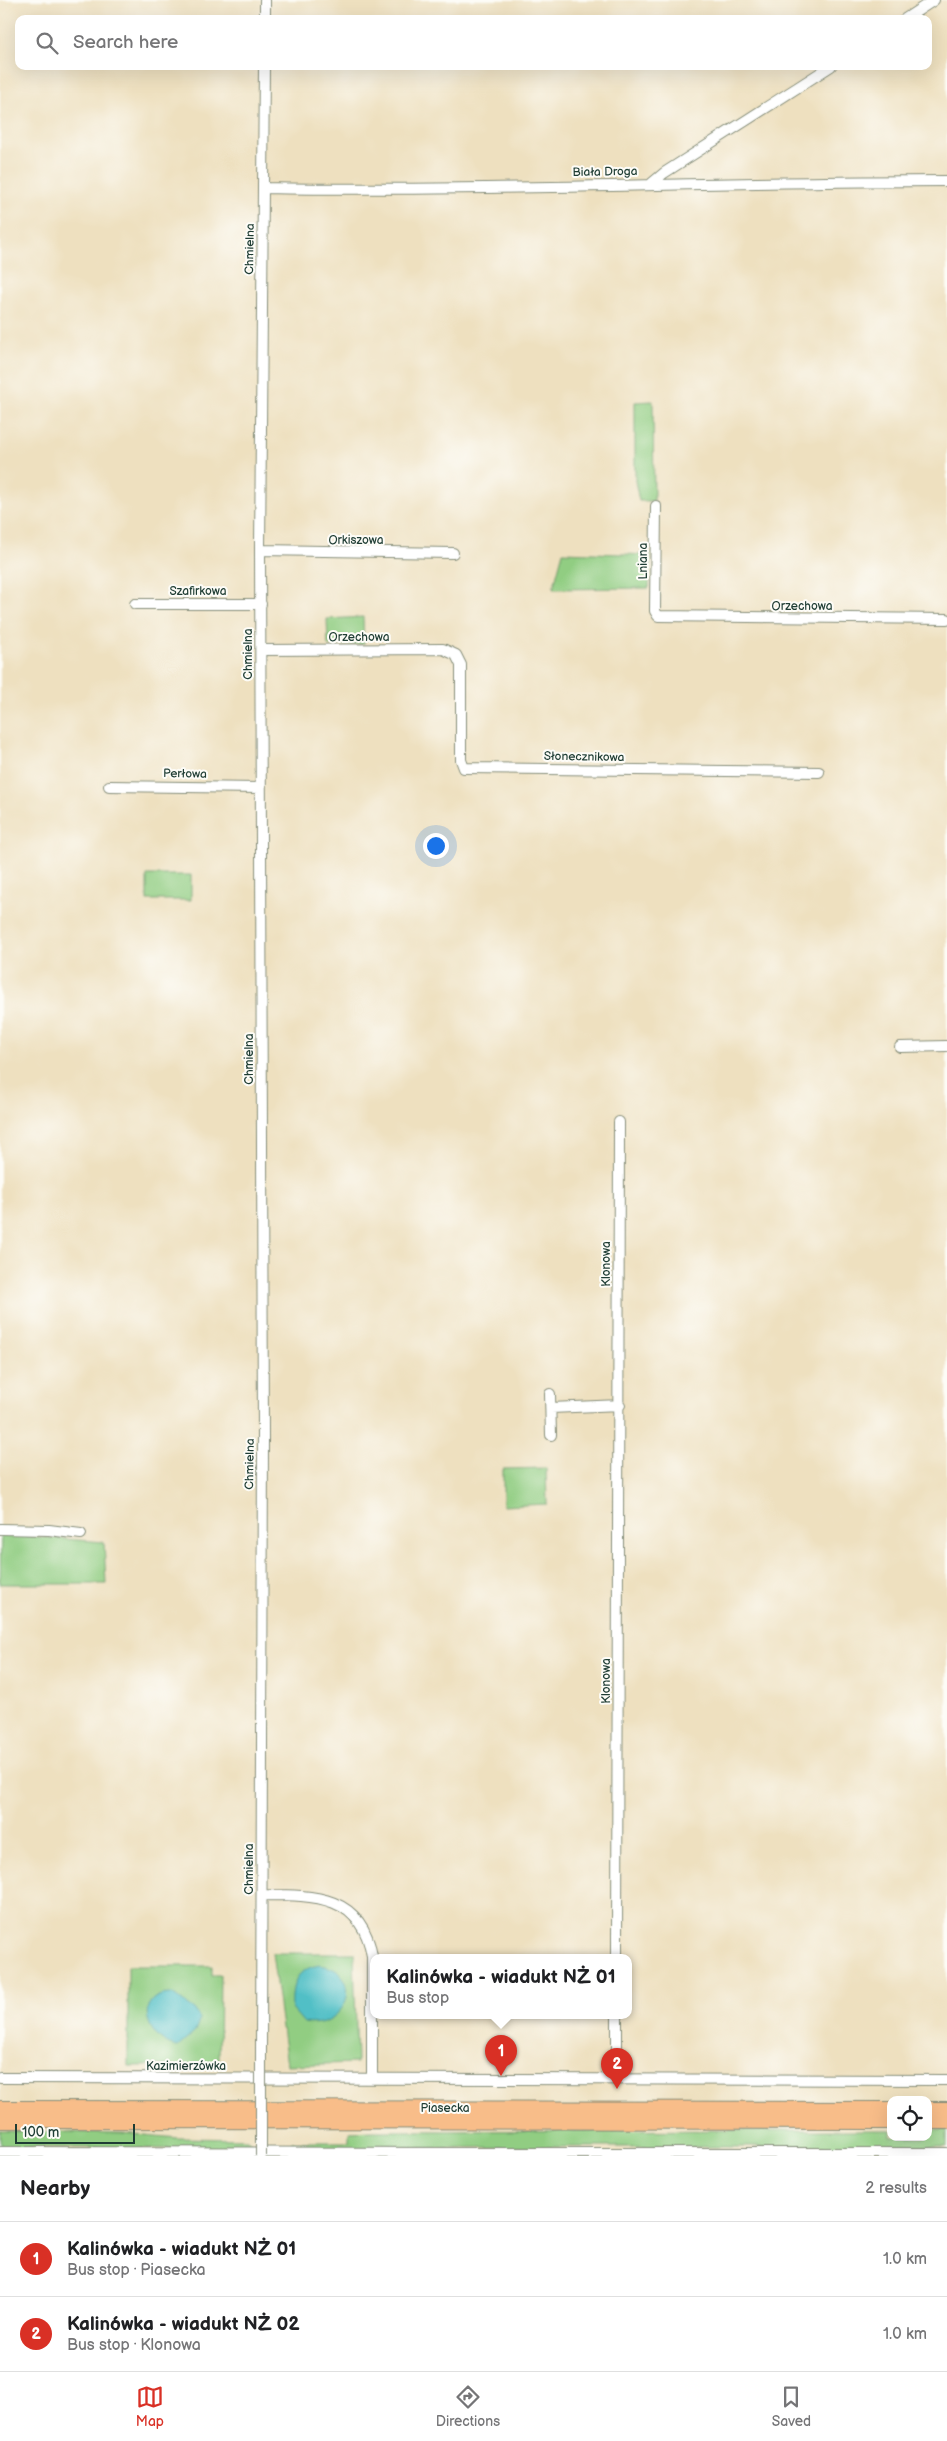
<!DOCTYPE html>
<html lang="en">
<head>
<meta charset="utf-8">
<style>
  :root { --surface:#fff; --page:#f6f6f6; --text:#202124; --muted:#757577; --line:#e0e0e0; --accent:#d93025 }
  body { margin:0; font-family:"Balsamiq Sans",sans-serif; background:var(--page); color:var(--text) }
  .controls { position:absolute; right:15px; bottom:15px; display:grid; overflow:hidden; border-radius:10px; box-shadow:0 5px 20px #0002 }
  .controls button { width:45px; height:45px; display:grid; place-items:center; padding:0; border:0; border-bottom:1px solid var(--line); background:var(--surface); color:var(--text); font:25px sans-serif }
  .scale { position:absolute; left:15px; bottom:12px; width:120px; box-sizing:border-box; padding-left:5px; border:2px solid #1f3d34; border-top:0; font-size:14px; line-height:18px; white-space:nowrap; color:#1f3d34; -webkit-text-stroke:4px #fdfcf7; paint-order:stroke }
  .you { position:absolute; left:435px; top:845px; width:18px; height:18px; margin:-12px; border:4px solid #fff; border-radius:50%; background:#1a73e8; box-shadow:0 0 0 8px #1a73e833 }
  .badge { display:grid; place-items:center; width:32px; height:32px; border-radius:50%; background:var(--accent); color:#fff; font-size:16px; font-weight:700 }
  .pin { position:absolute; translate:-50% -41px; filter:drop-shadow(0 1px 2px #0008) }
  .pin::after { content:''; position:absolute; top:26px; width:18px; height:15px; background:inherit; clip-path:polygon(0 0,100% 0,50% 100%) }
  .popup { position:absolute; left:370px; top:1954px; width:262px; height:65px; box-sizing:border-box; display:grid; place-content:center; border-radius:10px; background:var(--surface); filter:drop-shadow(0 1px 4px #0005); font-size:16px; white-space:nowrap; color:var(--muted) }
  .popup b { font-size:19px; color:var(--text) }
  .popup::after { content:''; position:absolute; left:50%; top:100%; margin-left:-10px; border:10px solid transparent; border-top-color:var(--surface) }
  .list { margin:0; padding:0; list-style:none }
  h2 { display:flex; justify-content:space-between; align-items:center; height:65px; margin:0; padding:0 20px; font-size:21px }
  h2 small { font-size:16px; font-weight:400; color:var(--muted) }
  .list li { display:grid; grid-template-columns:32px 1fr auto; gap:15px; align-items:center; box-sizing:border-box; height:75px; padding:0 20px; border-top:1px solid var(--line) }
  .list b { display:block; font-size:19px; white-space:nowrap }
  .list p { margin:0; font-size:16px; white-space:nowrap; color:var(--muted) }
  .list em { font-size:16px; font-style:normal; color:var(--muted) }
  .icon { flex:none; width:28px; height:28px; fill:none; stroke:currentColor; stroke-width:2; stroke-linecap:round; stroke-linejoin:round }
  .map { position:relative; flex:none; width:947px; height:2156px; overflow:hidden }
  .search { position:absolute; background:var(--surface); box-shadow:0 5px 20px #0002; left:15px; right:15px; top:15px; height:55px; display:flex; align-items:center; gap:12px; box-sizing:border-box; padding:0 18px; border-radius:10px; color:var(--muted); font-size:19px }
  .sheet { height:215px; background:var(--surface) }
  nav { display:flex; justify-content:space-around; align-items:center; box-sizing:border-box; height:70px; border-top:1px solid var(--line); background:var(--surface); font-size:14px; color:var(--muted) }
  nav a { display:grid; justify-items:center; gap:2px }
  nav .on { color:var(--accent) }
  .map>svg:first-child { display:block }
  .green { fill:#91cd82; stroke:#58855b }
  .water { fill:#51bfc6; stroke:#387e7d }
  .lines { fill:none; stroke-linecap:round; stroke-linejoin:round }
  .minor-casing { stroke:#868e7a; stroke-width:12 }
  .highway-casing { stroke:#868e7a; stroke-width:16 }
  .minor { stroke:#fff; stroke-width:10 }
  .highway { stroke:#f8bd89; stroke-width:14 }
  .minor-bridge-casing { stroke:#868e7a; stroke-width:12; stroke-linecap:butt }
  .minor-bridge { stroke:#fff; stroke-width:10 }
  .labels { text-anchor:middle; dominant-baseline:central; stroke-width:4; stroke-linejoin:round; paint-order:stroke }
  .street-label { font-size:12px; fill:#1f3d34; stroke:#fdfcf7 }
</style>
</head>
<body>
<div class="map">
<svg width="947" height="2156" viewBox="0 0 947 2156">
  <rect width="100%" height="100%" fill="#fdfcf7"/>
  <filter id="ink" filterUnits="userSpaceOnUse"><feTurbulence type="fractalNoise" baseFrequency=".02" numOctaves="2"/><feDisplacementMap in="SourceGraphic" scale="10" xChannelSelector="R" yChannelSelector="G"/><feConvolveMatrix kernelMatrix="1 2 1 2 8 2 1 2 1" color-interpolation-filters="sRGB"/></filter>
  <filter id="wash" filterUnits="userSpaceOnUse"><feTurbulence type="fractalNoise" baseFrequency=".0096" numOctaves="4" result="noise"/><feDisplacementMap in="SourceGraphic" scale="20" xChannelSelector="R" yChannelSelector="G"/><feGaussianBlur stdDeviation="1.12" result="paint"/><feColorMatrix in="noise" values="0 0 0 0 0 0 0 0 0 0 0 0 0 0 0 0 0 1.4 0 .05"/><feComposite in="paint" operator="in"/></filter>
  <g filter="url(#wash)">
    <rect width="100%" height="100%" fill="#eee0bf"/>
    <!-- green -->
    <path class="green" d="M653 401 654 501H639L635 481V402Z
      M563 552 651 555 649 588 553 589Z
      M363 617 364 644 328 646 327 619Z
      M147 875H191V900H147Z
      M546 1468 547 1504 503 1506V1469Z
      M1 1534 104 1542 106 1584H0Z
      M272 1953H354L357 2063 287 2065Z
      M128 1966H212V1975H220L219 2065 128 2066Z
      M891 2130V2137H928V2130H947V2147H515L292 2150V2142H349V2132L371 2131Z
      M0 2131 123 2133 178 2138 247 2139 255 2145H287V2150L0 2147Z"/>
    <!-- water -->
    <path class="water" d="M320 1965C368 1972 347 2031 304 2023L292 2009C291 1986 294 1969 320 1965Z
      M172 1994 195 2010 200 2019 195 2032 178 2047C148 2044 130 1993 172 1994Z"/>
  </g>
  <g filter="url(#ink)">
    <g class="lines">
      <!-- minor casing -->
      <g class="minor-casing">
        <path id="minor" d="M265 19V0
          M905 19 934 0
          M652 183 664 173 831 66
          M263 188C491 192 719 181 947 181
          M656 506 655 611 658 616 947 619
          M260 550 453 553
          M135 604H261
          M261 650 443 649 456 655 461 665V760L464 768 819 772
          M109 786 260 788
          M900 1047 947 1046
          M550 1394 551 1435
          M551 1408 620 1405
          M0 1529 49 1530 81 1534
          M262 1895C313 1895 362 1894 372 1956V2077
          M617 1957 619 1122
          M261 2051 263 1439 260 550 264 66
          M0 2078 947 2080
          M617 2080V2015
          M0 2152C316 2155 631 2151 947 2153"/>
      </g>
      <!-- highway casing -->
      <g class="highway-casing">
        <path id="highway" d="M0 2108 891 2109
          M928 2109H947
          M0 2121 891 2122
          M928 2122H947"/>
      </g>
      <!-- minor -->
      <use href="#minor" class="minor"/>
      <!-- highway -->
      <use href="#highway" class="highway"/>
      <!-- minor-bridge casing -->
      <g class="minor-bridge-casing">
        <path id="minor-bridge" d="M261 2051V2156"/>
      </g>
      <!-- minor-bridge -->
      <use href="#minor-bridge" class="minor-bridge"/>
    </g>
  </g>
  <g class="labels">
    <!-- street labels -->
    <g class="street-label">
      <text transform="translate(605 172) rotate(-1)">Biała Droga</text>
      <text transform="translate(250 249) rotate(-89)">Chmielna</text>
      <text x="356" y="540">Orkiszowa</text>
      <text transform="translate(643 561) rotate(-90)">Lniana</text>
      <text x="198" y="591">Szafirkowa</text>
      <text x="802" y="606">Orzechowa</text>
      <text x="359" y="637">Orzechowa</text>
      <text transform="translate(248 654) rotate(-90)">Chmielna</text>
      <text transform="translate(584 757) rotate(1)">Słonecznikowa</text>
      <text transform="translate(185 774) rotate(1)">Perłowa</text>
      <text transform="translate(249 1059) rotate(-90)">Chmielna</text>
      <text transform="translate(606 1264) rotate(-90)">Klonowa</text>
      <text transform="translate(250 1464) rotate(-89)">Chmielna</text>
      <text transform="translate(606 1681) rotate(-90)">Klonowa</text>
      <text transform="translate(249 1869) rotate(-90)">Chmielna</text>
      <text x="186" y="2066">Kazimierzówka</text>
      <text x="445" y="2108">Piasecka</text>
    </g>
  </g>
</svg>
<div class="controls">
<button><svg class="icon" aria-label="locate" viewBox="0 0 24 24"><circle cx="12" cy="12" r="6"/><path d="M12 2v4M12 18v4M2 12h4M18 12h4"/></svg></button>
</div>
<div class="scale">100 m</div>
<div class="you"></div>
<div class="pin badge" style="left:501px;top:2076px">1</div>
<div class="popup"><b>Kalinówka - wiadukt NŻ 01</b>Bus stop</div>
<div class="pin badge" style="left:617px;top:2089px">2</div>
<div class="search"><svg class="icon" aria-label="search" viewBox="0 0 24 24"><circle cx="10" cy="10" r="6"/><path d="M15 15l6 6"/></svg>Search here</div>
</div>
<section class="sheet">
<h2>Nearby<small>2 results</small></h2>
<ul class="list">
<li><span class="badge">1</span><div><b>Kalinówka - wiadukt NŻ 01</b><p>Bus stop · Piasecka</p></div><em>1.0 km</em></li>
<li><span class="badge">2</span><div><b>Kalinówka - wiadukt NŻ 02</b><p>Bus stop · Klonowa</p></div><em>1.0 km</em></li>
</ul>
</section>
<nav>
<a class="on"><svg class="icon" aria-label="map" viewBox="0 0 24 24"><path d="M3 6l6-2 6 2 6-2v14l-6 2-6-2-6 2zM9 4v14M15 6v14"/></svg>Map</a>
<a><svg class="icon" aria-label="directions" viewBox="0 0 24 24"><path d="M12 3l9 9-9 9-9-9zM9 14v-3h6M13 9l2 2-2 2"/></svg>Directions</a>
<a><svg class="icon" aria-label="saved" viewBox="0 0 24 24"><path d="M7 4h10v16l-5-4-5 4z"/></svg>Saved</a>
</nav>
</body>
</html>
